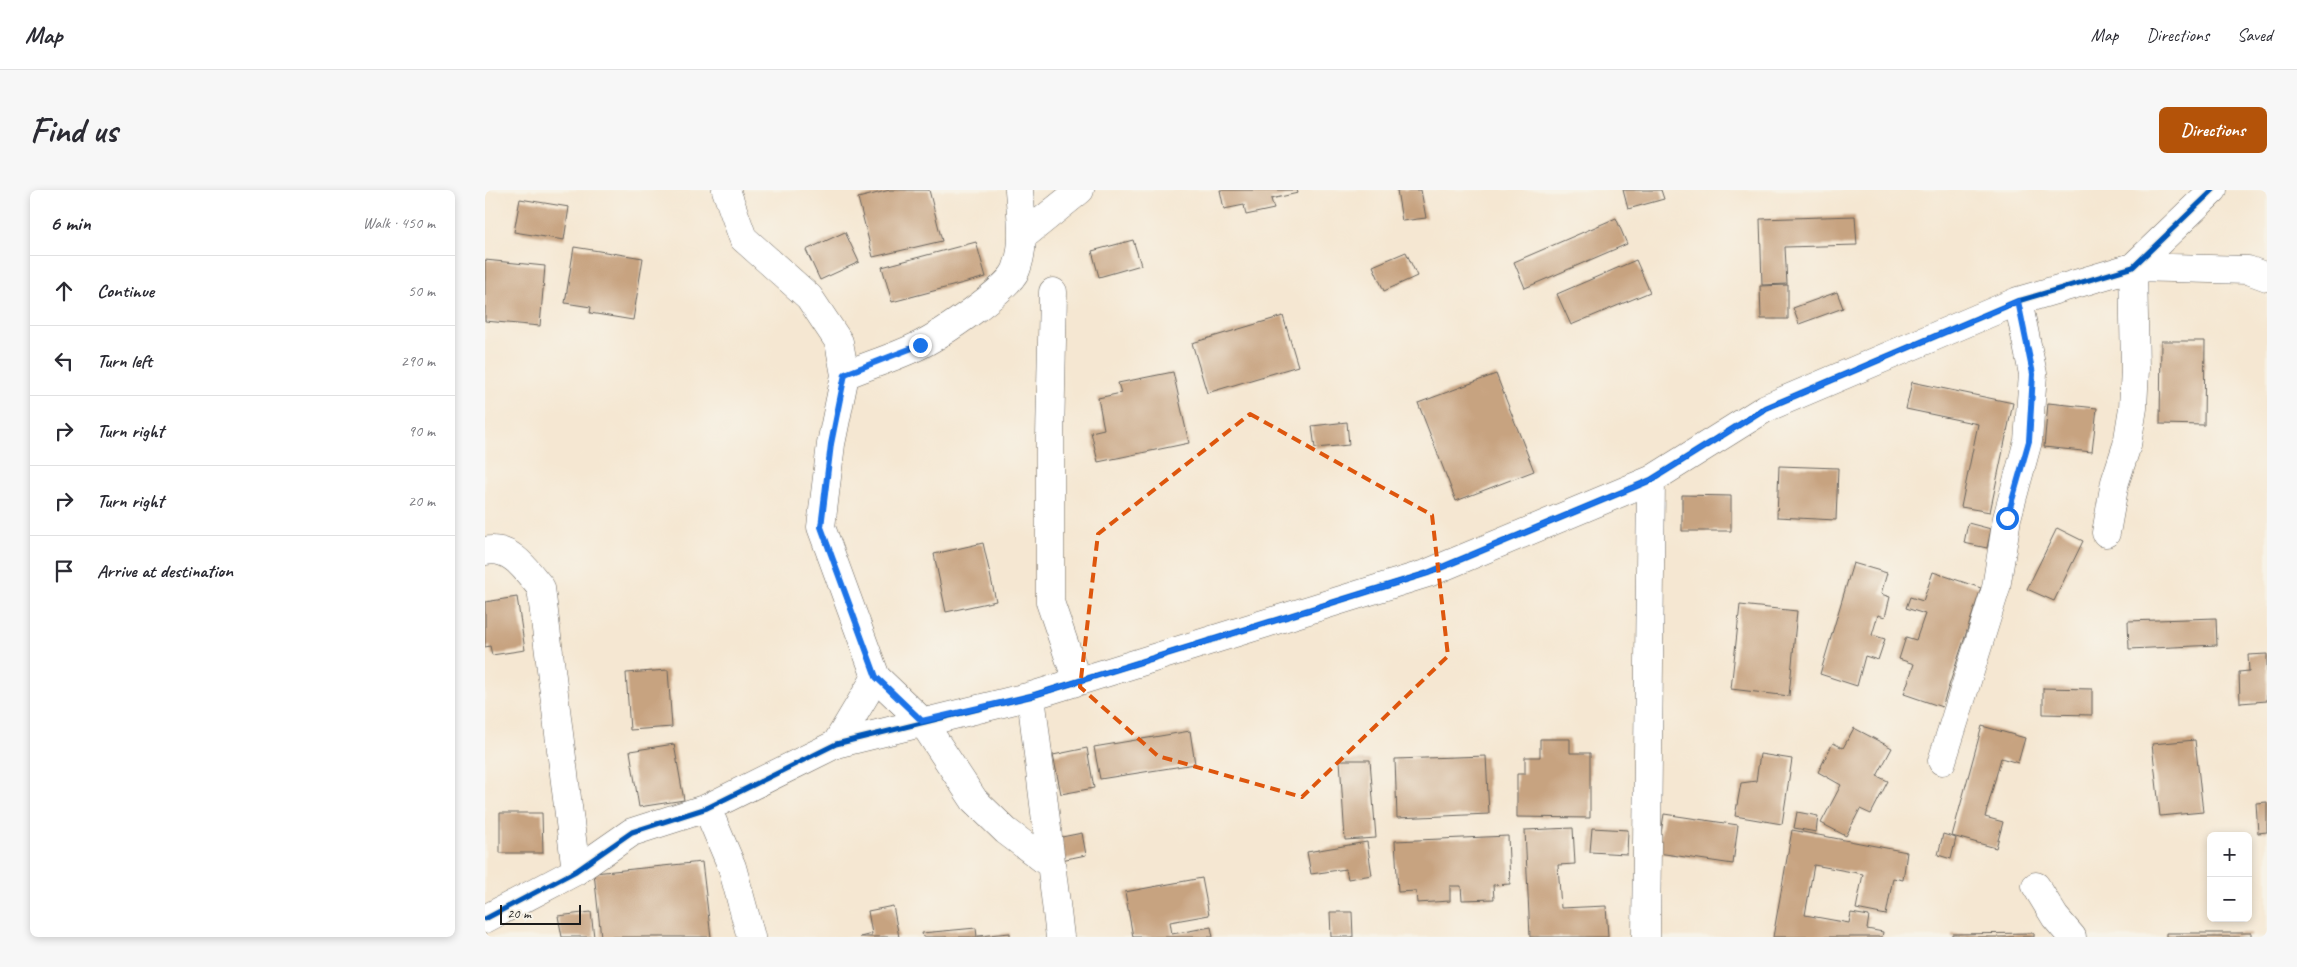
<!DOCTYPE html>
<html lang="en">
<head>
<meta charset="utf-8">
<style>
  :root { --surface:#fff; --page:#f7f7f7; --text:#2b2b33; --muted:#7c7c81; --line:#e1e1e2; --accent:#b45309 }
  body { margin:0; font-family:Caveat,sans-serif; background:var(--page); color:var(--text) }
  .controls { position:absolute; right:15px; bottom:15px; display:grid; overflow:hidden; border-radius:8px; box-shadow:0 2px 8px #0003 }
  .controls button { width:45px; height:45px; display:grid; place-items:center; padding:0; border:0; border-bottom:1px solid var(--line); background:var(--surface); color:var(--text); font:25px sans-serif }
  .scale { position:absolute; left:15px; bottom:12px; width:81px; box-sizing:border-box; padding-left:5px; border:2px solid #1c1c1c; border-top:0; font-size:14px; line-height:18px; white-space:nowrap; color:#1c1c1c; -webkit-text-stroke:4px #f7f3e8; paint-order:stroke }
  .stop { position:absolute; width:15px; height:15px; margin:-11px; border:4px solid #1a73e8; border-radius:50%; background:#fff }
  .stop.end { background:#1a73e8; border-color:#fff; box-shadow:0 1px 5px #0008 }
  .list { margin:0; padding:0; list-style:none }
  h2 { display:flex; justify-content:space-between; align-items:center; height:65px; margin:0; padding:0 20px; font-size:21px }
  h2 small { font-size:16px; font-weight:400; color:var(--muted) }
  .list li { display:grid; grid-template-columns:32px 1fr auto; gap:15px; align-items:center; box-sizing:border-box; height:70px; padding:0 20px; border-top:1px solid var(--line) }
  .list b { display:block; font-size:19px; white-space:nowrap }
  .list em { font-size:16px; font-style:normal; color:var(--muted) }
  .icon { flex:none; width:28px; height:28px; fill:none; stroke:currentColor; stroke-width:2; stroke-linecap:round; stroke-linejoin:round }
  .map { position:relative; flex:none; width:1782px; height:747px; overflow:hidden; border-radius:8px }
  header { display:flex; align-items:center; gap:30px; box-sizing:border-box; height:70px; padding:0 25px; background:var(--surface); border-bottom:1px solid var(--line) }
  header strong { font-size:24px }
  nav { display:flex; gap:28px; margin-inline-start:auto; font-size:18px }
  .intro { display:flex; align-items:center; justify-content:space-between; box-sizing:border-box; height:120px; padding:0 30px }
  h1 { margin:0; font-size:35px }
  .button { padding:12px 22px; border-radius:8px; background:var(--accent); color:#fff; font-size:18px; font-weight:700 }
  main { display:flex; gap:30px; padding:0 30px }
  aside { flex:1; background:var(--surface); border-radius:8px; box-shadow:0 2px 8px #0003 }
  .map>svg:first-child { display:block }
  .building { fill:#c7a380 }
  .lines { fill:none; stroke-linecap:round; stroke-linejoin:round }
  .minor-casing { stroke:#68635c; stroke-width:29 }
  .minor { stroke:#fff; stroke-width:28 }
  .cycleway-casing { stroke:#f7f3e8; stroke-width:8 }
  .cycleway { stroke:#0057b8; stroke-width:5 }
  .route { stroke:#1a73e8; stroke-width:6 }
  .marked { fill:none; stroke:#de560d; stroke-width:4; stroke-dasharray:10 6; stroke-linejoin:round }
</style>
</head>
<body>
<header>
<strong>Map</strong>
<nav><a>Map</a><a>Directions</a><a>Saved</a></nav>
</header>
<div class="intro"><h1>Find us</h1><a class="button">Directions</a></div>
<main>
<aside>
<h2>6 min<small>Walk · 450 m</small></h2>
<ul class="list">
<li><svg class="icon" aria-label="ahead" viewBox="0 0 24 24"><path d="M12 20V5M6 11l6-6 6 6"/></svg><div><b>Continue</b></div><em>50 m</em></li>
<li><svg class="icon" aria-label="left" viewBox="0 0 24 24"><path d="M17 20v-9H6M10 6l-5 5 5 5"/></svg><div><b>Turn left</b></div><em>290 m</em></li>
<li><svg class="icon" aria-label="right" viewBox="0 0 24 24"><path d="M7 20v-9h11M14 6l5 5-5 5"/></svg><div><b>Turn right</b></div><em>90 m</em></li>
<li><svg class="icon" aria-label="right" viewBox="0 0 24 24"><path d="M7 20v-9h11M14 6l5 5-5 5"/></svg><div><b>Turn right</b></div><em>20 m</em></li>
<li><svg class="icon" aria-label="arrive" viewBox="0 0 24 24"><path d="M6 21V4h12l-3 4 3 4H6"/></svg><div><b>Arrive at destination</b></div></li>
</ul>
</aside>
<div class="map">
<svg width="1782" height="747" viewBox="0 0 1782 747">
  <rect width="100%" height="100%" fill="#f7f3e8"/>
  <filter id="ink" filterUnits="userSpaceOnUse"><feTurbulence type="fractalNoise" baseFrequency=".02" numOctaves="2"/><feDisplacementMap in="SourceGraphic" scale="10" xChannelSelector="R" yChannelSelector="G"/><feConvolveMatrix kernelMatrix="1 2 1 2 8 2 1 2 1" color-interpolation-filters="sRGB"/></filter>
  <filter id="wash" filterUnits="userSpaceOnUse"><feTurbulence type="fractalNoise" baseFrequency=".0096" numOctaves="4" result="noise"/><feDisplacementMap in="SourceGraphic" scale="20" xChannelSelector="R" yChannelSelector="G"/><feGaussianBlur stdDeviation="1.12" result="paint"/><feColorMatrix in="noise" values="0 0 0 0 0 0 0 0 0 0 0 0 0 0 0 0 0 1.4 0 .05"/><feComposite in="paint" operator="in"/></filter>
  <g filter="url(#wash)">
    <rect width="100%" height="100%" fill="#f5e7d2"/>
    <g id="blocks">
      <!-- building -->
      <path class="building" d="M405 0H444L457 51 388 67 373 8Z
        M735 0H812L813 3 786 9 789 19 761 25 759 15 739 19Z
        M912 0H936L941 28 917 31Z
        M1138 0H1176L1179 9 1143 19Z
        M35 9 84 17 79 50 29 42Z
        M1370 26 1372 55 1300 57 1302 94 1277 95 1275 29Z
        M1131 28 1142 54 1040 98 1029 72Z
        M360 42 374 72 335 90 321 60Z
        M648 50 656 75 614 87 607 61Z
        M491 52 501 87 407 112 397 77Z
        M89 57 158 68 148 130 105 123 106 117 80 113Z
        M921 62 932 86 899 101 888 76Z
        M0 70 60 76 55 136 0 131Z
        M1151 70 1165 102 1086 135 1072 104Z
        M1303 95V129H1276L1275 96Z
        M1352 102 1358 118 1314 134 1308 118Z
        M798 126 813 176 722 203 707 153Z
        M1676 151H1720L1719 235 1675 234Z
        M688 182 704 253 613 272 606 242 619 239 613 208 636 203 633 193Z
        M1011 184 1049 281 971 311 933 213Z
        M1427 192 1528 213 1505 322 1476 317 1493 234 1421 219Z
        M1563 213 1612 218 1607 262 1559 257Z
        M862 232 864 255 830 258 827 236Z
        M1294 276 1353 278 1351 330 1292 327Z
        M1197 305 1246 306V341H1197Z
        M1483 333 1506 339 1502 358 1479 353Z
        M1572 338 1598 351 1569 411 1542 399Z
        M498 353 511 411 461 422 449 364Z
        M1368 373 1402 383 1396 404 1405 407 1400 427 1393 425 1387 445 1400 449 1393 470 1380 466 1372 496 1335 484Z
        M1448 382 1496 398 1457 517 1419 504 1429 474 1414 469 1421 447 1431 450 1440 424 1421 418 1425 407 1438 411Z
        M32 407 40 460 7 465 5 456 0 457V412Z
        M1255 415 1312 421 1304 506 1246 499Z
        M1731 428 1732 455 1644 459 1643 431Z
        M1782 464V511L1755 513 1754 482 1764 481 1763 465Z
        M183 480 187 537 145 540 141 483Z
        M1558 498 1607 499V525L1558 524Z
        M1497 536 1540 548 1533 573 1516 568 1500 627 1518 632 1511 658 1467 646Z
        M1369 538 1407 558 1392 586 1403 591 1386 624 1375 619 1361 646 1336 633 1356 595 1333 582 1348 553 1358 558Z
        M705 541 710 574 615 589 609 557Z
        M1055 549H1085V563H1105V628L1032 627V584H1040V567H1055Z
        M1710 550 1718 622 1675 626 1667 554Z
        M189 554 199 610 154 617 145 561Z
        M602 558 609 598 576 604 568 565Z
        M1275 564 1307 569 1297 634 1250 626 1256 593 1271 591Z
        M1001 566 1004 624 912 628 910 569Z
        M855 570H885L891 648 860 650Z
        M1782 612V642L1773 643 1771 613Z
        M1312 622 1333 626 1331 642 1309 638Z
        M15 623H57L58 663H15Z
        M1179 624 1253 635 1248 674 1173 663Z
        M1088 638 1090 674 1073 675 1076 718 1121 716 1123 747H1045L1040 640Z
        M1107 638 1143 640 1142 664 1105 662Z
        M1307 640 1422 662 1418 690 1408 688 1401 725 1371 719 1378 684 1329 675 1320 725 1364 733 1366 723 1384 726 1382 739 1398 742 1397 747H1288Z
        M597 643 601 665 576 670 572 648Z
        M1458 644 1471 648 1466 669 1453 665Z
        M1023 646 1025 694 1008 695 1009 709 977 710 976 696H965V711L932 713 931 701 913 702 910 651Z
        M882 652 887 685 863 689 861 679 826 684 822 662Z
        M217 672 226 747H116L109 683Z
        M717 688 724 725 685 732 687 744 726 737 728 747H648L640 702Z
        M408 716 414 747H375L387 744 383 721Z
        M106 722 109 747H77L73 726Z
        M845 722H867L868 747H846Z
        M491 738 492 747H438L437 743Z
        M525 743V747H493V746Z
        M1549 743V747H1467V744Z
        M1681 743H1766V747H1681Z"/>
    </g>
  </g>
  <g filter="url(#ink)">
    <use href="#blocks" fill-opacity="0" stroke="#68635c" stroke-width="1"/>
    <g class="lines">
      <!-- minor casing -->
      <g class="minor-casing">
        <path id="minor" d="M241 0 258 48 324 107 354 152 360 185 346 254 336 337 391 487 351 554
          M537 47 595 0
          M568 102 565 248V412L592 491
          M360 185C384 175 411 167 435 155 455 145 523 100 531 80 541 55 536 26 534 0
          M1621 343 1630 292 1642 255 1648 218 1650 179 1648 77 1763 80 1782 87
          M0 361C26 355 42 381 56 398L91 681
          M391 487 437 531 489 610 521 641 566 675
          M546 506 575 747
          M1457 571 1511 398 1522 328 1543 251 1548 184 1533 111
          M222 618 247 677 266 747
          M1551 696 1570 727 1587 747
          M0 729 91 681 147 642 222 618 351 554 546 506 943 383 1166 290 1281 218 1533 111 1648 77 1728 0
          M1161 747 1166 290"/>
      </g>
      <!-- minor -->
      <use href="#minor" class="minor"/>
      <!-- cycleway casing -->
      <g class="cycleway-casing">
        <path id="cycleway" d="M0 729 91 681 147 642 222 618 351 554 546 506 943 383 1166 290 1281 218 1533 111 1648 77 1728 0"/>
      </g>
      <!-- cycleway -->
      <use href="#cycleway" class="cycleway"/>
    </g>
  </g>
  <g class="lines" filter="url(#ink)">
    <!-- route -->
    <path class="route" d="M435 155 360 184 346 254 336 337 391 487 437 531 546 506 943 383 1166 290 1281 218 1533 111 1548 184 1544 251 1522 328"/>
  </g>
  <!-- marked area -->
  <path class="marked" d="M765 224 947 325 963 466 817 607 673 566 595 497 613 344Z"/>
</svg>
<div class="controls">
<button>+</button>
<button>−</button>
</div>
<div class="scale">20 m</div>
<div class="stop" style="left:1522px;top:328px"></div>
<div class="stop end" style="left:435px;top:155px"></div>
</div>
</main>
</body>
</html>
